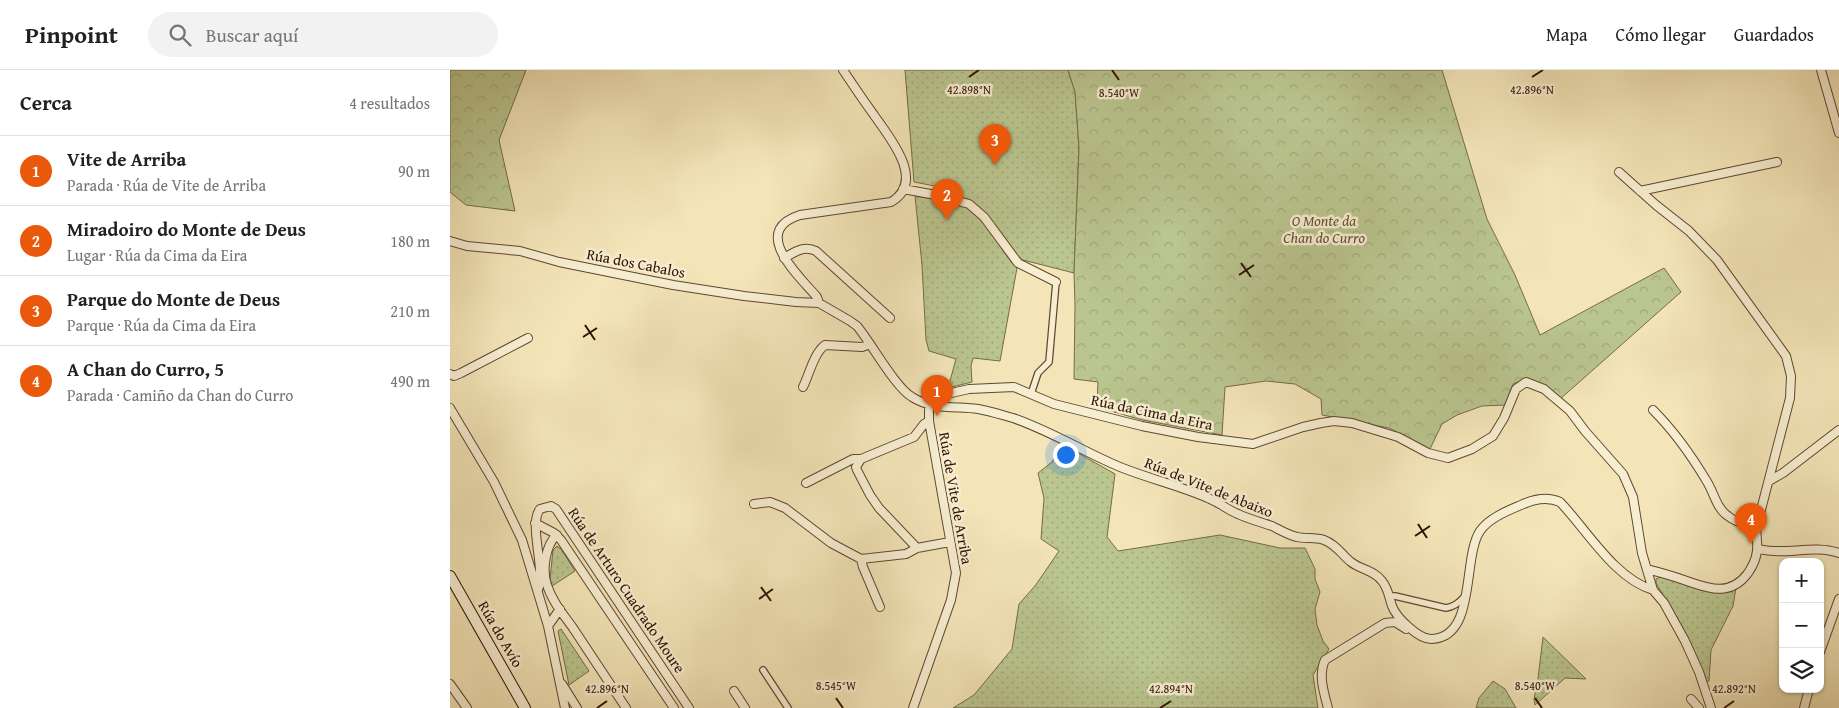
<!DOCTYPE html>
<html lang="es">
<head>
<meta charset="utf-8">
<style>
  :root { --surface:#fff; --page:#f2f2f2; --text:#202124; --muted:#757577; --line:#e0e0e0; --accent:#ea580c }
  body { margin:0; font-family:"Gentium Book Plus",serif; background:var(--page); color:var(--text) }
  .controls { position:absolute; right:15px; bottom:15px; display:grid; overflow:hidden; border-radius:10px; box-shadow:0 1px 4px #0004 }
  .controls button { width:45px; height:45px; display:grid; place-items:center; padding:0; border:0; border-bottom:1px solid var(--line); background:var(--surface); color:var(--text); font:25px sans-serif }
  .you { position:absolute; left:615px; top:384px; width:18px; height:18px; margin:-12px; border:4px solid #fff; border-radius:50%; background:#1a73e8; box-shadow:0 0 0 8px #1a73e833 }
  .badge { display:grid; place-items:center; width:32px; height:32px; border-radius:50%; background:var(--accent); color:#fff; font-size:16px; font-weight:700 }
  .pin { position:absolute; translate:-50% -41px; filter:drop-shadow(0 1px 2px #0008) }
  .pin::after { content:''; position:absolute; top:26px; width:18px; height:15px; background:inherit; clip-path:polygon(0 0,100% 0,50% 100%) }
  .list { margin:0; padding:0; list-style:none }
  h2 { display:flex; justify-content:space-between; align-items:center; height:65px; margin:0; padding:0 20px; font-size:21px }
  h2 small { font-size:16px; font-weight:400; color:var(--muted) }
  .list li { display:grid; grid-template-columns:32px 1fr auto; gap:15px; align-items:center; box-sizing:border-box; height:70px; padding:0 20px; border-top:1px solid var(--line) }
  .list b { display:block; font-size:19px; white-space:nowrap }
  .list p { margin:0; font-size:16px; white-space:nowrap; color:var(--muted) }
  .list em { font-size:16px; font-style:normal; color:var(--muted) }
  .icon { flex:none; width:28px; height:28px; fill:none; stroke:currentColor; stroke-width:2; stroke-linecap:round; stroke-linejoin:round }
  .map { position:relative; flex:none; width:1389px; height:638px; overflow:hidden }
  header { display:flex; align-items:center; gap:30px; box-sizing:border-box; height:70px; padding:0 25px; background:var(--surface); border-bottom:1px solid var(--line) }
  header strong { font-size:24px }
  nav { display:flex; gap:28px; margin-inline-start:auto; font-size:18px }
  .search { width:350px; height:45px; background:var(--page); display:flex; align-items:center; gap:12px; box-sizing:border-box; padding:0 18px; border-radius:28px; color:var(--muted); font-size:19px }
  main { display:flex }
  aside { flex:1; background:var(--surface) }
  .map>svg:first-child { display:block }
  .grass { fill:url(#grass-dots); stroke:#766b48 }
  .forest { fill:url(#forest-crowns); stroke:#766b48 }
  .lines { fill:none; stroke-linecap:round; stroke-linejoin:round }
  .pedestrian-casing { stroke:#62462f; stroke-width:8 }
  .minor-casing { stroke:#62462f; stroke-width:10 }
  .secondary-casing { stroke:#311101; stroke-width:12 }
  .pedestrian { stroke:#f7eed1; stroke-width:5.5 }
  .minor { stroke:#f7eed1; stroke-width:8 }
  .secondary { stroke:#f7eed1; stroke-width:10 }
  .ticks { fill:none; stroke:#311101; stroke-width:2 }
  .labels { text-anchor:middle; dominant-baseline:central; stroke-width:5; stroke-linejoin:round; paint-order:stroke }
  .park-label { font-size:15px; font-style:italic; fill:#615033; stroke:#f7eed1 }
  .street-label { font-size:15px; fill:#311101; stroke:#f7eed1 }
  .ticks-label { font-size:12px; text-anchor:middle; fill:#311101; stroke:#f7eed1; stroke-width:5; stroke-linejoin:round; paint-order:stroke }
</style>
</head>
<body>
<header>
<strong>Pinpoint</strong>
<div class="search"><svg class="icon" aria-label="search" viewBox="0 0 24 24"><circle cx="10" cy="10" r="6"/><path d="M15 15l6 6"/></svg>Buscar aquí</div>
<nav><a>Mapa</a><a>Cómo llegar</a><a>Guardados</a></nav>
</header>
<main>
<aside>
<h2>Cerca<small>4 resultados</small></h2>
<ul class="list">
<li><span class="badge">1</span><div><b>Vite de Arriba</b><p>Parada · Rúa de Vite de Arriba</p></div><em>90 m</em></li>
<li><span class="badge">2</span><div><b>Miradoiro do Monte de Deus</b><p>Lugar · Rúa da Cima da Eira</p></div><em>180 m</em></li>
<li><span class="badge">3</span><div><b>Parque do Monte de Deus</b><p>Parque · Rúa da Cima da Eira</p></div><em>210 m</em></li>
<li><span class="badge">4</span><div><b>A Chan do Curro, 5</b><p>Parada · Camiño da Chan do Curro</p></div><em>490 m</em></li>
</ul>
</aside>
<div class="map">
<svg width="1389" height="638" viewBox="0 0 1389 638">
  <defs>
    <pattern id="grass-dots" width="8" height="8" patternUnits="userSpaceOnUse" patternTransform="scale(1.25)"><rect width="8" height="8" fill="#bac58f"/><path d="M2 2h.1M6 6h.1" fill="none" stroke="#a0a87a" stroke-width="1.8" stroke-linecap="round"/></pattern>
    <pattern id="forest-crowns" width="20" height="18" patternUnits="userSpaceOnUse" patternTransform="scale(1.25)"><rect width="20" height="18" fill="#bac58f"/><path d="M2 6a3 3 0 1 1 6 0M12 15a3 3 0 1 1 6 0" fill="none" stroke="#a0a87a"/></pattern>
  </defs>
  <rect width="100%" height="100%" fill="#f3e5b8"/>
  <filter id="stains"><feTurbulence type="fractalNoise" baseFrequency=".004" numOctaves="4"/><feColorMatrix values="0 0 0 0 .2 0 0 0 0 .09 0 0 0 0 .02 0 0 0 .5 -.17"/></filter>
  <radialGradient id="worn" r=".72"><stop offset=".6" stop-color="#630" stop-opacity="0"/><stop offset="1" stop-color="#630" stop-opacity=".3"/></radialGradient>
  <!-- grass -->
  <path class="grass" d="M455 0H618L625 22 629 78 624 203 573 190 565 184 533 141 490 117 464 112Z
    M465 126C480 129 505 130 518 137 540 149 549 181 567 198L550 291 523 288 521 296 522 312 498 318 506 289 479 281 476 270 472 195Z
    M612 374 665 404 657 467 668 481 770 465 830 478H855L865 499V509L870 522 865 539 867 555 873 571 879 579 863 605 868 638H503L524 625 562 579 569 534 585 516 609 481 591 469 594 428 588 403 602 392Z
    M107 476 111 479 125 501 102 516 100 509 103 480Z
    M1213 506 1229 511 1286 518 1283 536 1261 580 1259 611 1254 612 1234 563 1206 513V509Z
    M111 559 139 601 119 615 108 561Z
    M1093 567 1136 609 1115 608 1085 635 1084 629 1088 609Z
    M1043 611 1055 619 1066 638H1026L1029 628Z"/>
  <!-- forest -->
  <path class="forest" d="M0 0H76L49 70 65 141 16 135 0 122Z
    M618 0H992L1037 149 1065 205 1090 265 1214 198 1231 222 1109 330 1075 309 1063 314 1055 335 1032 336 1007 345 992 354 980 379 939 358 872 345 871 329 845 314 816 311 775 317 772 365 692 350 647 337 648 312 624 309 625 235 624 203 629 78 625 22Z"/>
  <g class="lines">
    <!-- pedestrian casing -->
    <g class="pedestrian-casing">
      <path id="pedestrian" d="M581 324 588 303 599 292 606 212
        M939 526H945L996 538C1003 537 1009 533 1014 527
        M313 600 338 638"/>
    </g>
    <!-- minor casing -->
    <g class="minor-casing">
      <path id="minor" d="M1371 0 1389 63
        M1169 102 1206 135 1239 161 1267 190 1336 286 1341 306 1340 328 1306 459C1308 477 1309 487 1298 503 1279 529 1255 517 1231 509 1220 505 1208 502 1197 499
        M453 119 486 125 519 134 534 147 568 193 606 212
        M1190 121 1327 92
        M0 171 17 176 70 181 109 192 223 215 294 226 346 232 369 233 400 251 407 256C422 274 445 317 462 327 482 340 506 336 528 339 540 341 552 345 563 348 601 361 634 382 670 397 700 409 731 416 760 429 770 433 778 440 788 444 799 449 810 452 822 456 830 460 838 465 847 467 855 469 865 467 874 470 887 475 891 484 901 492 911 500 924 500 932 511 938 518 939 527 942 536 946 547 969 570 982 569 1027 567 1012 488 1030 461 1039 448 1057 441 1071 435 1084 429 1097 426 1110 432 1137 460 1164 508 1203 520
        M334 188C345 182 354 175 366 181L440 248
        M369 233 367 227C349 206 299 161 350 145L441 132C477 111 439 67 424 45 413 30 403 15 393 0
        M0 304 4 306 11 303 78 268
        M353 317C359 305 364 283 375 275L412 277 420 274
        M0 338 44 412 72 470 98 556 115 638
        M1203 340C1224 361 1241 385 1256 410 1264 422 1266 438 1278 446 1285 452 1297 455 1306 459
        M479 351 474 354 464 367 411 389 406 397 407 400 420 425 429 438 467 478 500 472
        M1319 411 1333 403 1389 360
        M356 413 403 389H411
        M304 434 320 432 335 438 381 473 411 489 456 484 467 478
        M85 453 104 463 111 470 224 638
        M107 465C95 475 92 501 97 515 102 531 113 544 123 558 141 585 158 611 176 638
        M1309 479C1335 486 1363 474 1389 483
        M411 489 413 497 430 537
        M88 520C96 498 78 455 90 439L101 436 106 439 239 638
        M98 556 110 539
        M1370 582 1389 529
        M0 614 17 638
        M112 614 127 638
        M284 621 295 638
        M1241 629 1249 638
        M463 638 501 530 506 503 479 351V340L484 327 519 319 564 317 604 334 692 356 748 367 803 374 853 357 871 353 884 351 902 353 948 367 978 383 998 388 1022 379 1043 366 1054 348 1066 319 1076 312 1094 319 1120 341 1135 361 1173 404 1183 427 1192 483 1203 520 1214 533 1235 571 1249 602 1261 638
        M878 638C874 623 868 605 875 590L935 553 945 552 956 559
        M1354 638 1359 619"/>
    </g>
    <!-- secondary casing -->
    <g class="secondary-casing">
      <path id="secondary" d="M0 506 75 638"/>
    </g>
    <!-- pedestrian -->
    <use href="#pedestrian" class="pedestrian"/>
    <!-- minor -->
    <use href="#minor" class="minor"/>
    <!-- secondary -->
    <use href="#secondary" class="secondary"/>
  </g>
  <!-- ticks -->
  <path class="ticks" d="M662 0 669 10M519 7 529 0M1082 7 1093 0M791 193 801 207M789 205 804 195M135 255 145 270M133 267 147 258M968 454 977 468M965 466 980 456M311 517 321 531M309 529 323 519M386 628 393 638M1085 628 1092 638M147 638 157 631M710 638 721 631M1274 638 1284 631"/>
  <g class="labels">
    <!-- park labels -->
    <g class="park-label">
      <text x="874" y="150">O Monte da<tspan x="874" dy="17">Chan do Curro</tspan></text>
    </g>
    <!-- street labels -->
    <g class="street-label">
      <text transform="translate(186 193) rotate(11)">Rúa dos Cabalos</text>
      <text transform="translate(702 342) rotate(12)">Rúa da Cima da Eira</text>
      <text transform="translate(759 417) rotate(22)">Rúa de Vite de Abaixo</text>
      <text transform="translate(506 428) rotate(80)">Rúa de Vite de Arriba</text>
      <text transform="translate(177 520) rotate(56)">Rúa de Arturo Cuadrado Moure</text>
      <text transform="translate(51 564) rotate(60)">Rúa do Avío</text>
    </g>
  </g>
  <g class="ticks-label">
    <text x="519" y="24">42.898°N</text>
    <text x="1082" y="24">42.896°N</text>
    <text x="669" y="27">8.540°W</text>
    <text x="386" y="620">8.545°W</text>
    <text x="1085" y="620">8.540°W</text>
    <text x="157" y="623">42.896°N</text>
    <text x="721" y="623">42.894°N</text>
    <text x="1284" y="623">42.892°N</text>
  </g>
  <rect width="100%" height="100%" filter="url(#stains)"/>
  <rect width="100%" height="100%" fill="url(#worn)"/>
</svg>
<div class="controls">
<button>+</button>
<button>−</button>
<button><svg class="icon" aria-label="layers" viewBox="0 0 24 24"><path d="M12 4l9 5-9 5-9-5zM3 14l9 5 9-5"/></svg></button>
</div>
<div class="you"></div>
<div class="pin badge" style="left:487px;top:346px">1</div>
<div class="pin badge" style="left:497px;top:150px">2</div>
<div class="pin badge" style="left:545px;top:95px">3</div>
<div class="pin badge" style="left:1301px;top:474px">4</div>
</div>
</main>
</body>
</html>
